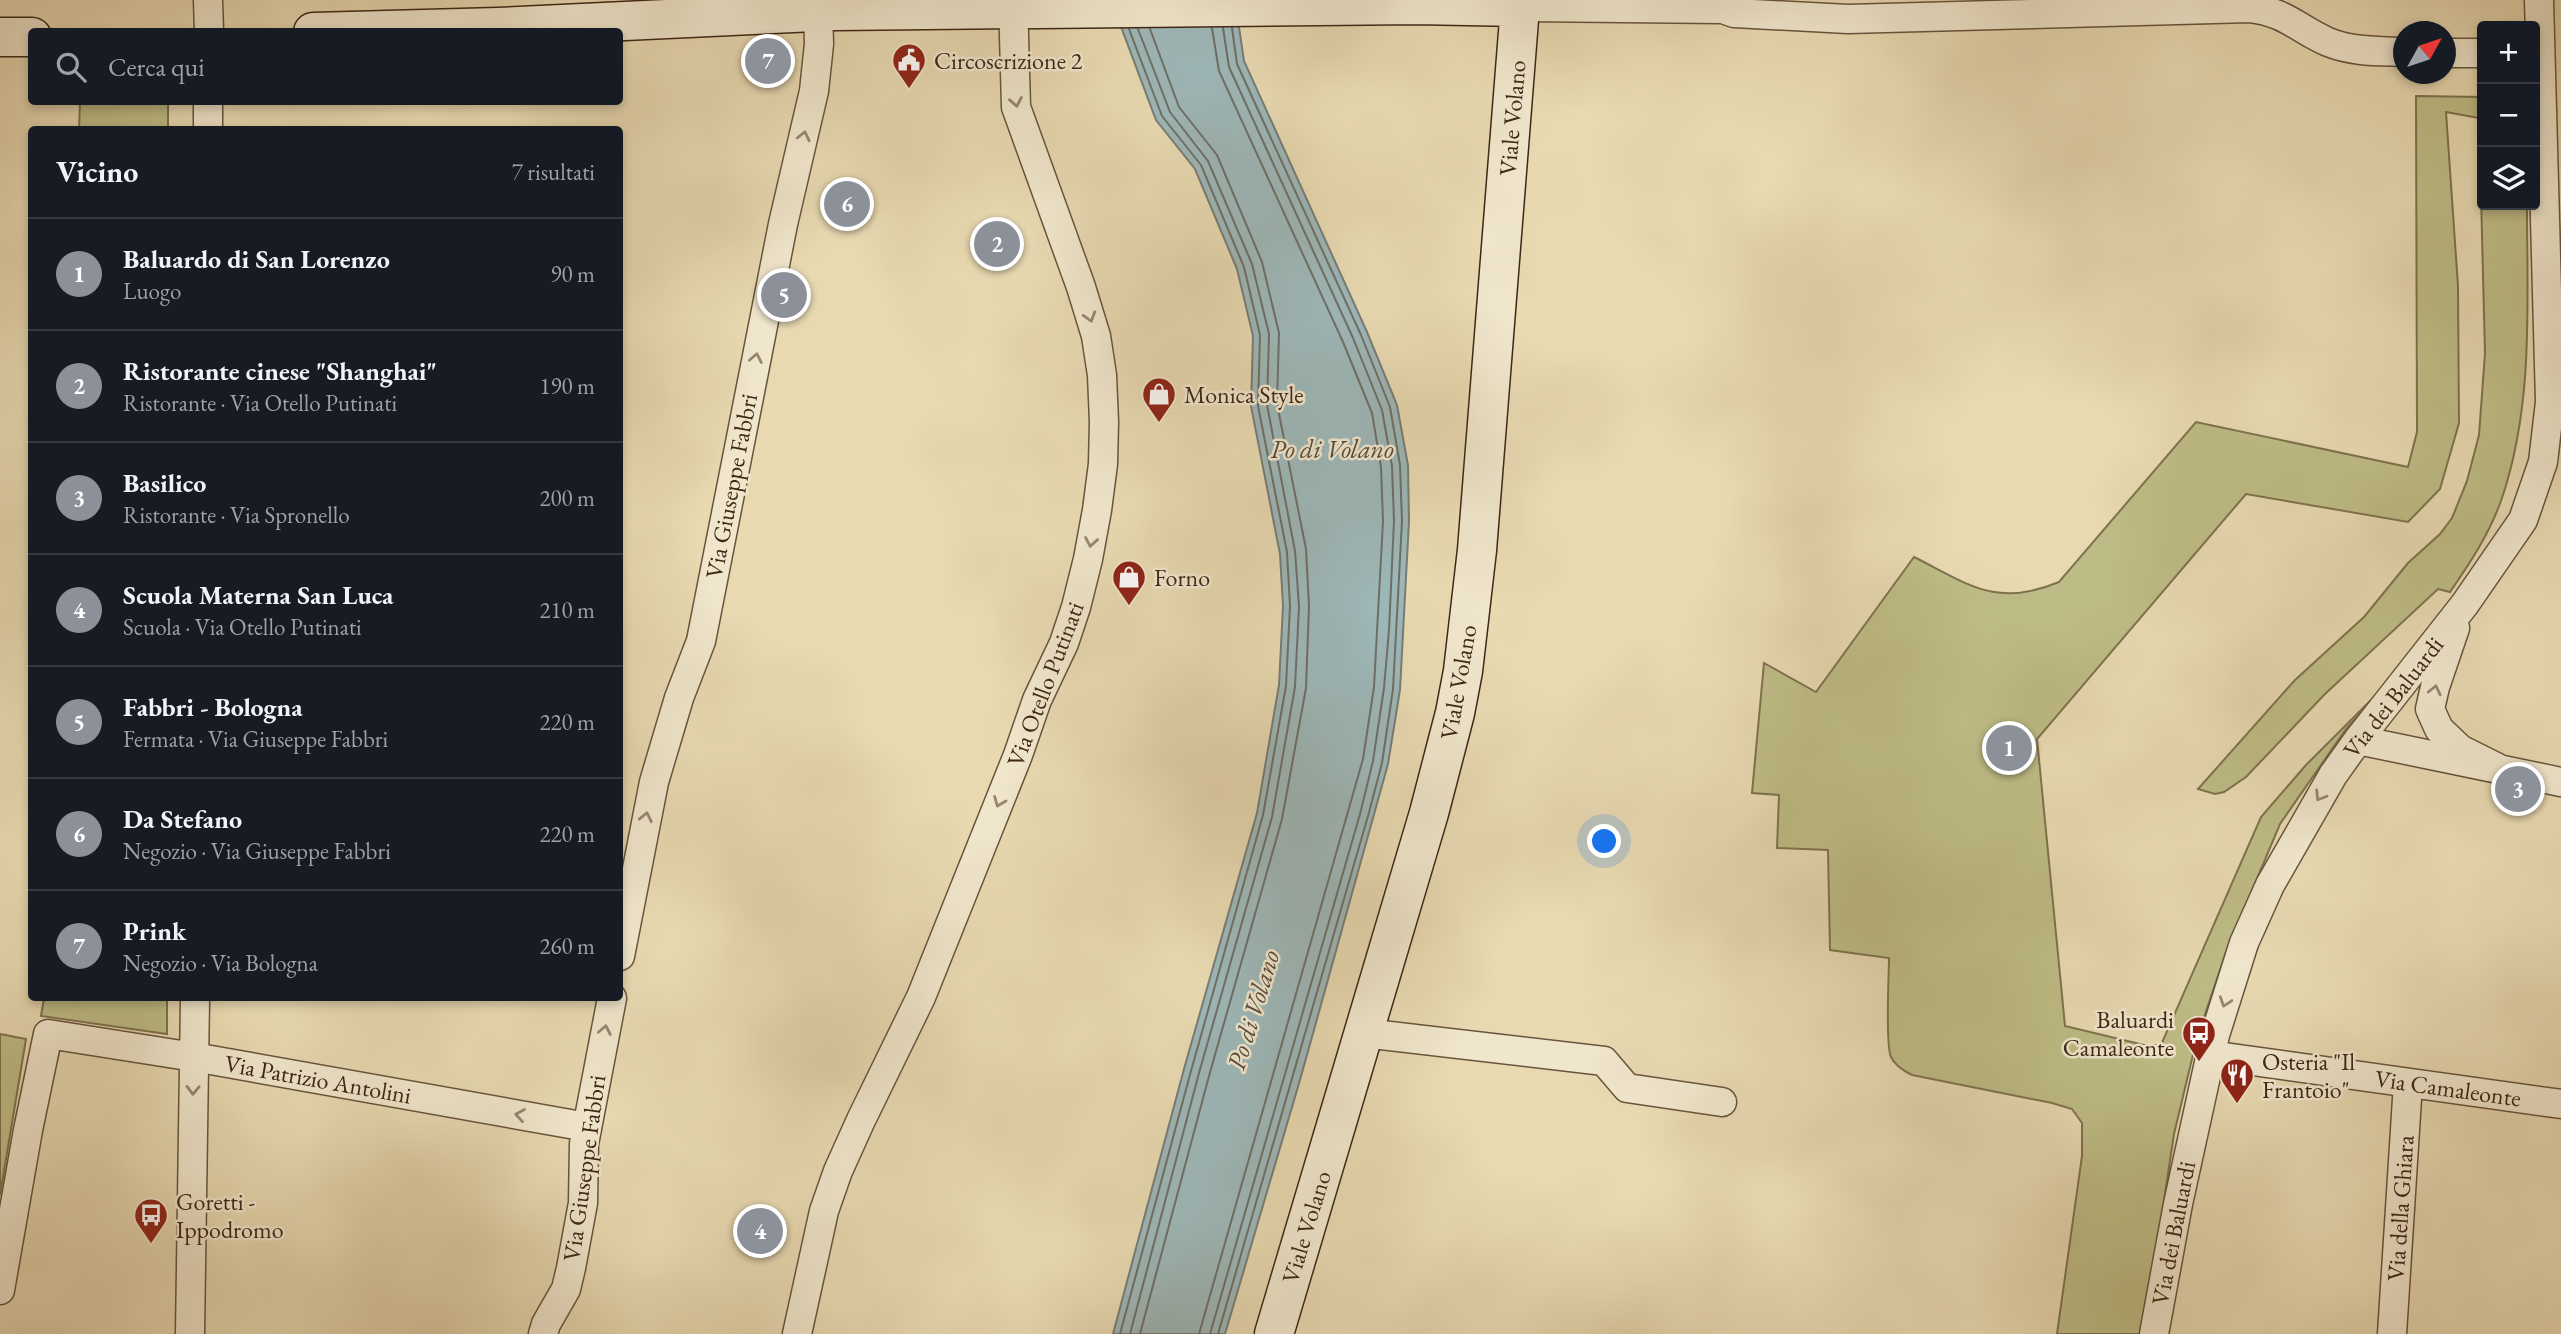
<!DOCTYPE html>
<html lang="it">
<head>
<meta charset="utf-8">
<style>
  :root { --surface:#171b24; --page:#242831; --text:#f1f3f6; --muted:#9ea1a6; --line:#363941; --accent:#8c9099 }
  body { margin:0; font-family:"EB Garamond",serif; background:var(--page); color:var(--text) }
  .controls { position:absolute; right:21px; top:21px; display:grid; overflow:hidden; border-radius:7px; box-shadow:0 4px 10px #0003 }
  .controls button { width:63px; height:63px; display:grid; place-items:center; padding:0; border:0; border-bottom:2px solid var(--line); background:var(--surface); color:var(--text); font:35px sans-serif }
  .compass { position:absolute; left:2393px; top:21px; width:63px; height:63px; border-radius:50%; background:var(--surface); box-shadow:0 4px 10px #0003; rotate:50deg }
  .you { position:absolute; left:1605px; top:842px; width:24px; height:24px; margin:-18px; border:5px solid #fff; border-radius:50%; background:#1a73e8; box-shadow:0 0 0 10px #1a73e833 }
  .badge { display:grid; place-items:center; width:46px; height:46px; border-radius:50%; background:var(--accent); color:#fff; font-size:23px; font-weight:700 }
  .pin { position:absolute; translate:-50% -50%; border:4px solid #fff; box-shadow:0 2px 7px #0006 }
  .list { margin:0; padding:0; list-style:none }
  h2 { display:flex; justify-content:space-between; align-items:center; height:91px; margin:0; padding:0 28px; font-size:30px }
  h2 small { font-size:23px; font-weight:400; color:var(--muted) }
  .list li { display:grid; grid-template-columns:46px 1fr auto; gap:21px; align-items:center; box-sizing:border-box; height:112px; padding:0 28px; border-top:2px solid var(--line) }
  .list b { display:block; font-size:26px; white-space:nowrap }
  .list p { margin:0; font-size:23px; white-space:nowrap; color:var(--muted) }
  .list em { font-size:23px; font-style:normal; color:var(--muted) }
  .icon { flex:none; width:38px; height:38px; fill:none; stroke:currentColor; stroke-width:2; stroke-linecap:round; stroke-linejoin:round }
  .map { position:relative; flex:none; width:2561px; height:1334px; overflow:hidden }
  .search { position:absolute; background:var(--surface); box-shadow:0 4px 10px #0003; left:28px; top:28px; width:595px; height:77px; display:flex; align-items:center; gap:18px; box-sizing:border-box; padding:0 24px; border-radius:7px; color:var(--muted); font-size:26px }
  .panel { position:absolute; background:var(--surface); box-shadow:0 4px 10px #0003; left:28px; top:126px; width:595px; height:875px; border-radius:7px }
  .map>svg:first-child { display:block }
  .green { fill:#bebc86; stroke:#7e724e; stroke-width:2 }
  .water { fill:#9db7b8; stroke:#777d77; stroke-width:2 }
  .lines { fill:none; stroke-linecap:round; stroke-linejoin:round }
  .shore { stroke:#6d6f67; stroke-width:2 }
  .street-casing { stroke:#68543d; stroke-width:31 }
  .secondary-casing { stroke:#3d2716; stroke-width:41 }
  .street { stroke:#f0e6cc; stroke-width:28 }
  .secondary { stroke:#f0e6cc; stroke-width:38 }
  .oneway { stroke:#968671 }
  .labels { text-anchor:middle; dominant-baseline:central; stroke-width:5; stroke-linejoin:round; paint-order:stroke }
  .poi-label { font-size:24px; fill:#3d2716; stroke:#f0e6cc; text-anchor:start }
  .street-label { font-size:24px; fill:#3d2716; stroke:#f0e6cc }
  .water-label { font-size:26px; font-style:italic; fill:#554b3e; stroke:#f0e6cc }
</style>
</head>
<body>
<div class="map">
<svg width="2561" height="1334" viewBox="0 0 2561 1334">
  <rect width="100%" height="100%" fill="#e8d9b1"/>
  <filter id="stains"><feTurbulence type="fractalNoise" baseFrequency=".00286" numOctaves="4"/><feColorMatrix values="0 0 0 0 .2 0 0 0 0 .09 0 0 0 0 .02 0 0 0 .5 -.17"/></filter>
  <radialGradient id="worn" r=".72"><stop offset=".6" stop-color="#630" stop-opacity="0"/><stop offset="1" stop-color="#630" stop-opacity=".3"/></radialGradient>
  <!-- green -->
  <path class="green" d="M2416 96 2482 97V205H2527C2527 303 2534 403 2502 498 2490 533 2470 563 2450 592L2438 589 2325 694 2246 777 2224 792 2215 794 2198 789 2295 680 2364 617 2408 563 2440 534 2452 518 2467 481 2479 435 2485 353 2479 118 2446 112 2458 286 2459 423 2440 489 2408 522 2246 494 2037 739 2065 1026 2144 1045H2161L2261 817 2306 765 2405 666 2346 729 2280 824 2226 952 2197 1038 2174 1134 2144 1334H2057L2082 1156V1123L2072 1109 2052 1103 1912 1075C1904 1071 1895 1066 1891 1057 1885 1044 1889 976 1889 958L1830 950 1828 850 1777 848 1779 795 1752 793 1764 663 1816 692 1914 557C1970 585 1996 608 2059 582L2196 422 2408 467 2417 432Z
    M80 102H168V129H79Z
    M44 998H167V1034L41 1016Z
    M0 1034 26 1039 0 1195Z"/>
  <!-- water -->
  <path class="water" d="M1111 0H1235L1244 61 1367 332 1397 405 1408 465 1409 521 1400 690 1388 764 1300 1080 1225 1334H1113L1184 1069 1257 813 1279 685 1283 606 1280 554 1251 406 1253 336 1237 269 1195 169 1156 120Z"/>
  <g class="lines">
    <!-- shore -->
    <path class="shore" d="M1120 1334 1191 1071 1263 815 1286 686 1290 606 1287 552 1258 406 1260 335 1244 267 1201 165 1162 116 1129 29
      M1130 1334 1199 1073 1272 817 1295 687 1299 606 1295 551 1267 405 1269 334 1252 264 1208 161 1170 112 1138 29
      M1140 1334 1209 1076 1282 819 1306 688 1309 606 1306 549 1277 404 1279 333 1262 262 1217 155 1179 107 1150 29
      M1199 1334 1363 759 1374 687 1383 521 1381 467 1372 413 1343 342 1219 71 1212 28
      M1210 1334 1360 814 1373 761 1384 688 1389 630 1394 521 1392 466 1382 410 1353 338 1229 67 1223 28
      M1218 1334 1368 816 1382 763 1393 689 1402 521 1400 465 1390 407 1361 335 1237 64 1232 28"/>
    <!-- street casing -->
    <g class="street-casing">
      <path id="street" d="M208 0 209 32
        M1709 0 1723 9 1734 13 1848 19 2250 8C2286 12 2298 29 2328 42 2352 52 2379 51 2404 52
        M1520 7 1723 9
        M2446 53H2482
        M208 130V102
        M2455 628 2435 687 2430 709 2439 729 2460 749 2502 770
        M2358 740 2561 782
        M620 956 654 782 679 698 701 641 783 224 814 91 819 44 818 11
        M1364 1033 1604 1061 1627 1088 1722 1102
        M2210 1055 2561 1104
        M0 1290 28 1130 48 1034 194 1057 587 1127
        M190 1334 195 998
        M543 1334 546 1324 566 1289 571 1268 583 1203 584 1144 612 998
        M797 1334 824 1211 838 1171 861 1120 921 997 1018 755 1037 700 1064 643 1076 607 1088 559 1097 510 1103 464 1104 422 1102 375 1096 336 1081 287 1016 107 1013 0
        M2154 1334 2178 1204 2215 1035 2244 943 2270 885 2333 775 2358 740 2465 604 2523 520 2543 462 2550 402 2539 0
        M2392 1334 2408 1083"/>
    </g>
    <!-- secondary casing -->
    <g class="secondary-casing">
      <path id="secondary" d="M313 32 498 27 835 11 1415 5 1520 7 1477 550 1463 671 1455 713 1429 813 1274 1334
        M0 37H32"/>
    </g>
    <!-- street -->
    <use href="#street" class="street"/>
    <!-- secondary -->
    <use href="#secondary" class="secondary"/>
  </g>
  <!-- one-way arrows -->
  <defs><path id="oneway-chevron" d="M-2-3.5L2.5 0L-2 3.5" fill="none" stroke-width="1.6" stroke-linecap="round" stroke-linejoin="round" transform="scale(1.75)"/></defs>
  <g class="oneway">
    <use href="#oneway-chevron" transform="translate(1016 102) rotate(80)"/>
    <use href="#oneway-chevron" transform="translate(804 136) rotate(-77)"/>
    <use href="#oneway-chevron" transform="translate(1090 317) rotate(73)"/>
    <use href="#oneway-chevron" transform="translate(756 358) rotate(-79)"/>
    <use href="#oneway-chevron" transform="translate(1091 542) rotate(100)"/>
    <use href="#oneway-chevron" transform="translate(2435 690) rotate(-77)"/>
    <use href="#oneway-chevron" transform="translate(2320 796) rotate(122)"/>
    <use href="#oneway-chevron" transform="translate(999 802) rotate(112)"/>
    <use href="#oneway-chevron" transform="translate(646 817) rotate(-78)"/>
    <use href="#oneway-chevron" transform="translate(2225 1002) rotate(108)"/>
    <use href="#oneway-chevron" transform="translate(605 1030) rotate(-79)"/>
    <use href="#oneway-chevron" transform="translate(193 1090) rotate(91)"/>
    <use href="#oneway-chevron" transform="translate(520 1115) rotate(-170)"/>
  </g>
  <!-- icons -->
  <defs>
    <g id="civic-pin" transform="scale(1.75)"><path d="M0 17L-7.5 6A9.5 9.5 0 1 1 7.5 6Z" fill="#8f2418" stroke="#f0e6cc"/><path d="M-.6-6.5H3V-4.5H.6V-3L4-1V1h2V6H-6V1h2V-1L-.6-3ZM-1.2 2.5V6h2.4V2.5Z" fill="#fff"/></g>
    <g id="shop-pin" transform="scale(1.75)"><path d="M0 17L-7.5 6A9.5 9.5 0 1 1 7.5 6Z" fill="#8f2418" stroke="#f0e6cc"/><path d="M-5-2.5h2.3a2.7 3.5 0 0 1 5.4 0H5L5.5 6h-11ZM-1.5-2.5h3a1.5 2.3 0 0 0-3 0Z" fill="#fff"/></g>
    <g id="bus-pin" transform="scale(1.75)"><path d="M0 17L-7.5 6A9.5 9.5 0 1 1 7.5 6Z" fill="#8f2418" stroke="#f0e6cc"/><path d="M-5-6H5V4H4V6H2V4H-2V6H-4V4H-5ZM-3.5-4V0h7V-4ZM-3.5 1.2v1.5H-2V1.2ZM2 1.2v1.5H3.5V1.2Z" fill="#fff"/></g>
    <g id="restaurant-pin" transform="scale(1.75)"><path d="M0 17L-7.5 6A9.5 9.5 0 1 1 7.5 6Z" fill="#8f2418" stroke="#f0e6cc"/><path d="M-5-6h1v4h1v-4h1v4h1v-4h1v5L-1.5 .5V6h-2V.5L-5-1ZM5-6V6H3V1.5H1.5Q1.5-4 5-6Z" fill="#fff"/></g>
  </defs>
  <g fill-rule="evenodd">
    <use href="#civic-pin" x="909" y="60"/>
    <use href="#shop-pin" x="1159" y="394"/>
    <use href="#shop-pin" x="1129" y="577"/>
    <use href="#bus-pin" x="2199" y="1033"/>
    <use href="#restaurant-pin" x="2237" y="1075"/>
    <use href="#bus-pin" x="151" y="1215"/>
  </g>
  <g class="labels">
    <!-- poi labels -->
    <g class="poi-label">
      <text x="934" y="60">Circoscrizione 2</text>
      <text x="1184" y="394">Monica Style</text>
      <text x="1154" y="577">Forno</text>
      <text x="2174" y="1019" text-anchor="end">Baluardi<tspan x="2174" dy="28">Camaleonte</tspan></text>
      <text x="2262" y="1061">Osteria "Il<tspan x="2262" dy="28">Frantoio"</tspan></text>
      <text x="176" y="1201">Goretti -<tspan x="176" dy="28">Ippodromo</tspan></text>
    </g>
    <!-- street labels -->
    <g class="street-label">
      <text transform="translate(1512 118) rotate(-85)">Viale Volano</text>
      <text transform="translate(731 486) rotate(-79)">Via Giuseppe Fabbri</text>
      <text transform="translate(1458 682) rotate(-80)">Viale Volano</text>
      <text transform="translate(1045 684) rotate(-69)">Via Otello Putinati</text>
      <text transform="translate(2393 697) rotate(-52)">Via dei Baluardi</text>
      <text transform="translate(318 1079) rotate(10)">Via Patrizio Antolini</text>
      <text transform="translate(2448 1088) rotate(8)">Via Camaleonte</text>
      <text transform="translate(584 1168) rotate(-82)">Via Giuseppe Fabbri</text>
      <text transform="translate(2400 1208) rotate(-86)">Via della Ghiara</text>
      <text transform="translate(1306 1227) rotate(-73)">Viale Volano</text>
      <text transform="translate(2173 1233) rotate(-79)">Via dei Baluardi</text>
    </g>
    <!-- water labels -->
    <g class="water-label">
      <text x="1332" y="449">Po di Volano</text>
      <text transform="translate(1253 1010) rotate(-73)">Po di Volano</text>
    </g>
  </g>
  <rect width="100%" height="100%" filter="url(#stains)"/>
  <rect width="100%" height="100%" fill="url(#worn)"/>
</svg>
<div class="controls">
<button>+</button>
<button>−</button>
<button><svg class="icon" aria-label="layers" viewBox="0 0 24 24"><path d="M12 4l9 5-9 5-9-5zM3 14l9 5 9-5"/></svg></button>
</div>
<svg class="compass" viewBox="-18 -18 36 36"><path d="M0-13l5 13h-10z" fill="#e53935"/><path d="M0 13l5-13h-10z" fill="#9ea1a6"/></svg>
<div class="you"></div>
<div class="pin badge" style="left:2009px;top:748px">1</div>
<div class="pin badge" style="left:997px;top:244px">2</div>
<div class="pin badge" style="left:2518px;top:789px">3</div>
<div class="pin badge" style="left:760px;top:1231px">4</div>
<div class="pin badge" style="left:784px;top:295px">5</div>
<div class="pin badge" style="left:847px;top:204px">6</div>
<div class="pin badge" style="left:768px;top:61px">7</div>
<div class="search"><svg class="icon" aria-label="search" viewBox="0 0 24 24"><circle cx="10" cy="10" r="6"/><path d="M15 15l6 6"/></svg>Cerca qui</div>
<section class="panel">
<h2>Vicino<small>7 risultati</small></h2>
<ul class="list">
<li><span class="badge">1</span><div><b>Baluardo di San Lorenzo</b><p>Luogo</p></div><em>90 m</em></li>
<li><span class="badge">2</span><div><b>Ristorante cinese &quot;Shanghai&quot;</b><p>Ristorante · Via Otello Putinati</p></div><em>190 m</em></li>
<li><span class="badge">3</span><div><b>Basilico</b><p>Ristorante · Via Spronello</p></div><em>200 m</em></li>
<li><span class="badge">4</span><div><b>Scuola Materna San Luca</b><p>Scuola · Via Otello Putinati</p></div><em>210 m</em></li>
<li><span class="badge">5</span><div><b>Fabbri - Bologna</b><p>Fermata · Via Giuseppe Fabbri</p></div><em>220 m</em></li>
<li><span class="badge">6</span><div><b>Da Stefano</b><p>Negozio · Via Giuseppe Fabbri</p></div><em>220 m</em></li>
<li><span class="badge">7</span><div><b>Prink</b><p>Negozio · Via Bologna</p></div><em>260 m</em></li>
</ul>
</section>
</div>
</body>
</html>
